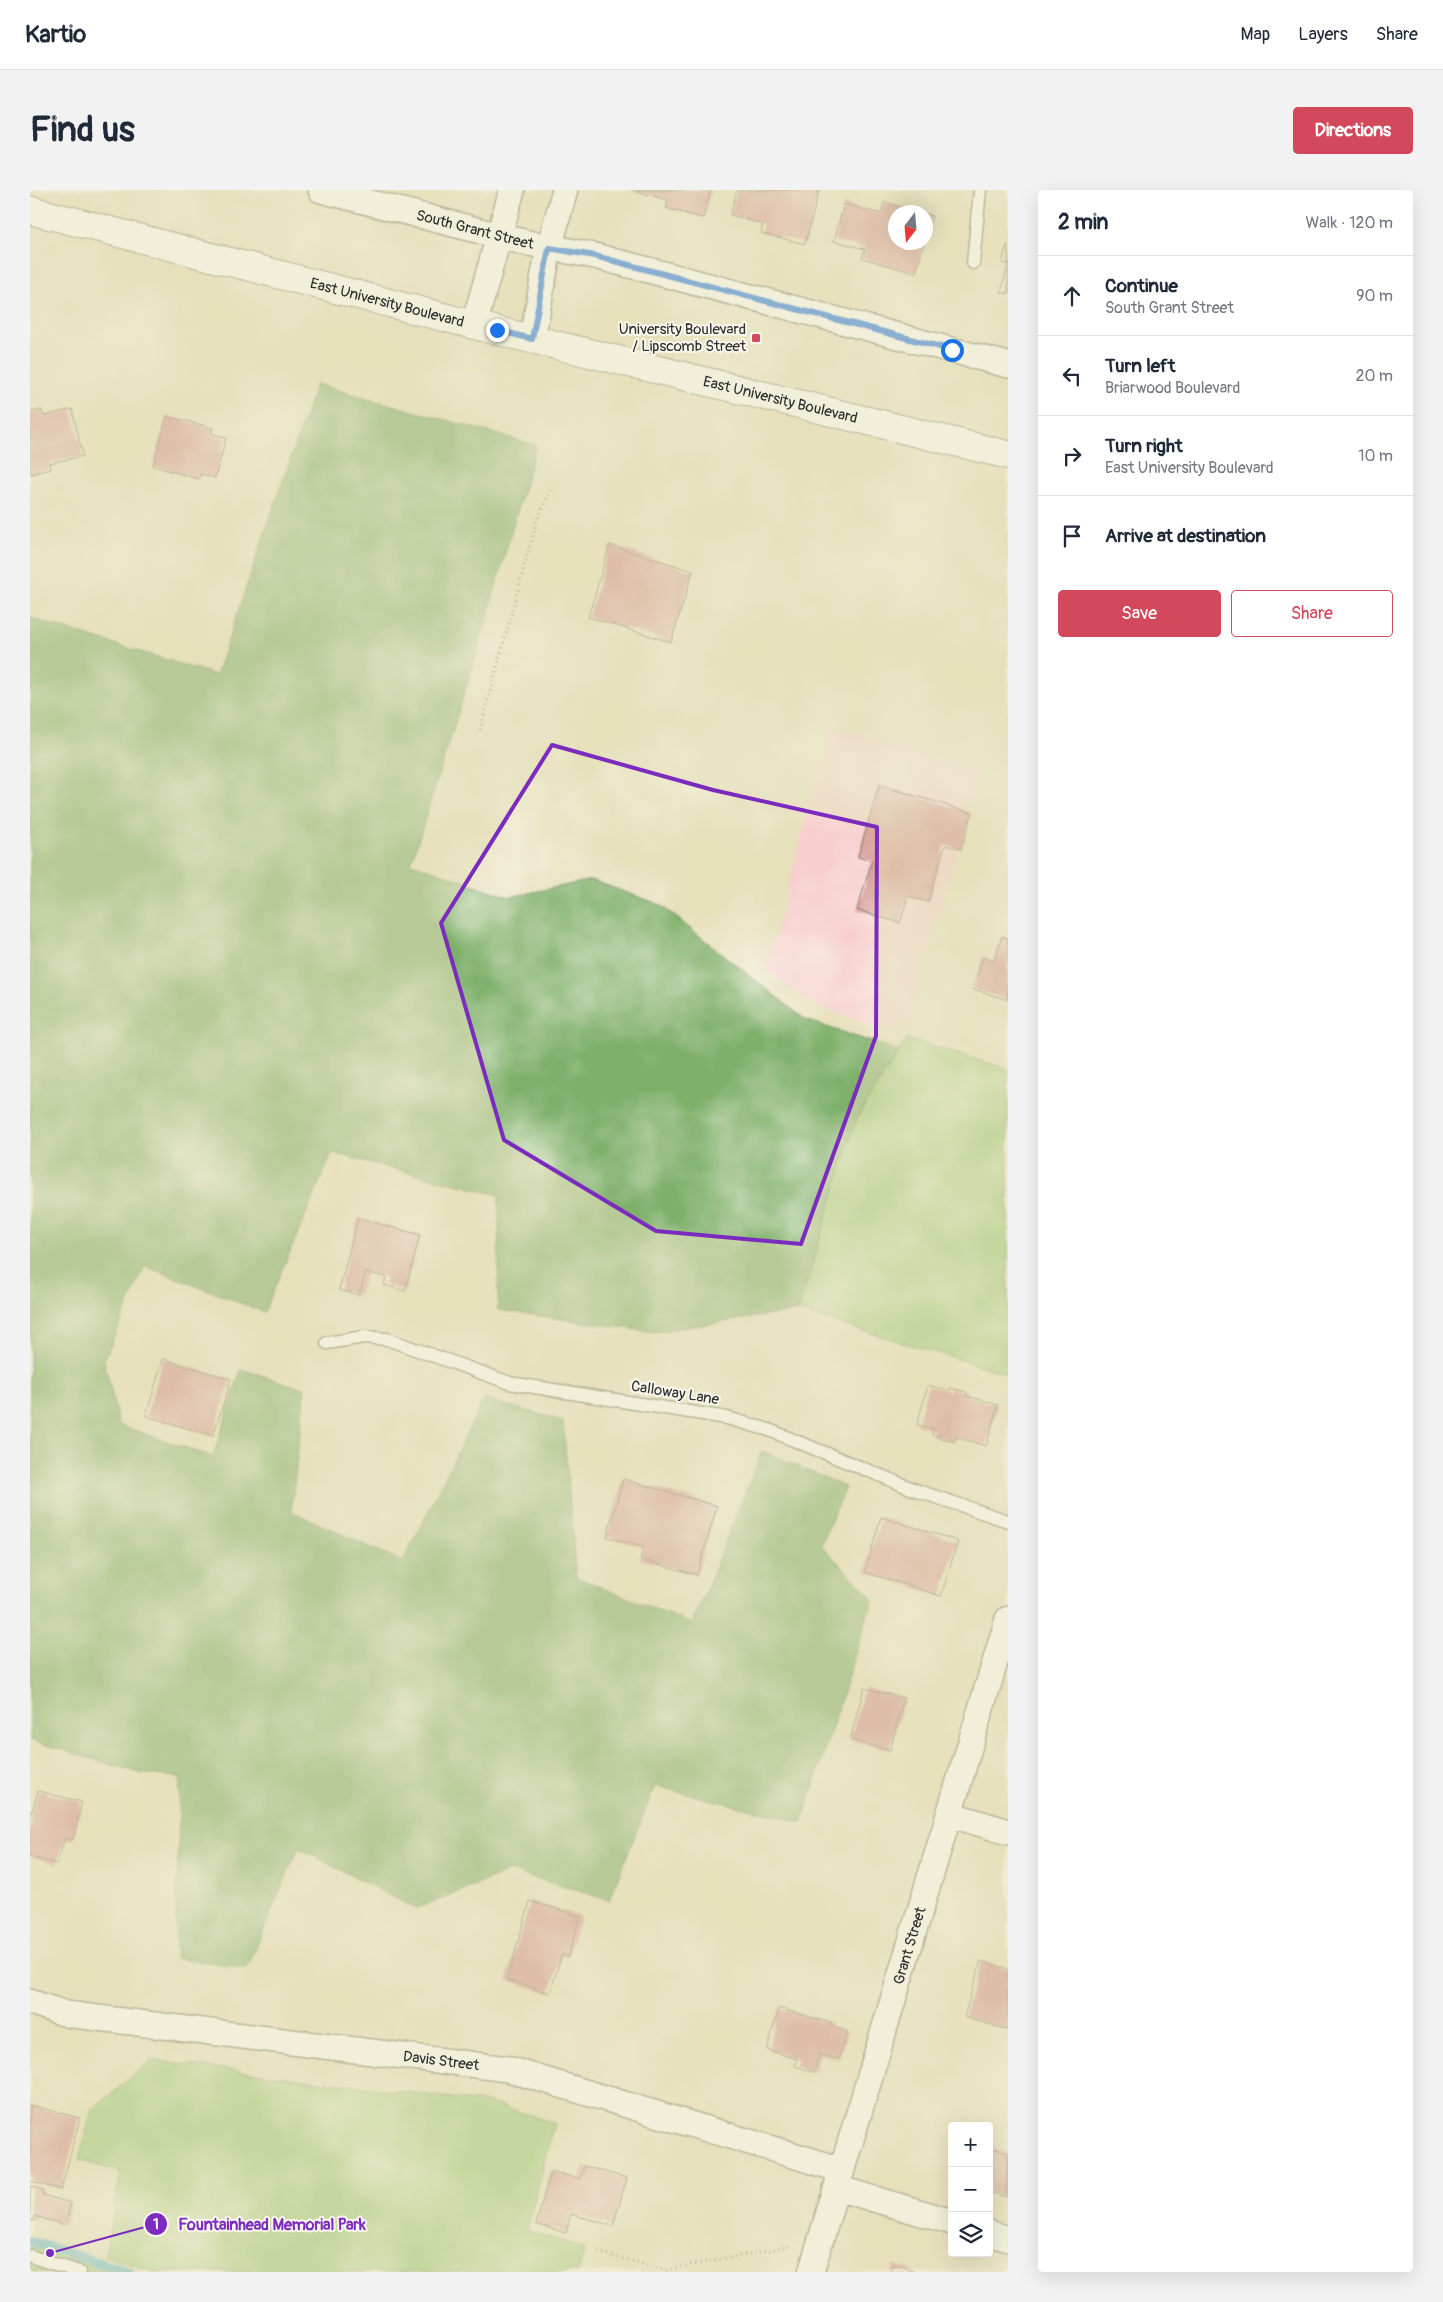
<!DOCTYPE html>
<html lang="en">
<head>
<meta charset="utf-8">
<style>
  :root { --surface:#fff; --page:#f2f2f3; --text:#1f2937; --muted:#747a83; --line:#e0e1e3; --accent:#d1495b }
  body { margin:0; font-family:Pangolin,sans-serif; background:var(--page); color:var(--text) }
  .controls { position:absolute; right:15px; bottom:15px; display:grid; overflow:hidden; border-radius:5px; box-shadow:0 5px 20px #0002 }
  .controls button { width:45px; height:45px; display:grid; place-items:center; padding:0; border:0; border-bottom:1px solid var(--line); background:var(--surface); color:var(--text); font:25px sans-serif }
  .compass { position:absolute; left:858px; top:15px; width:45px; height:45px; border-radius:50%; background:var(--surface); box-shadow:0 5px 20px #0002; rotate:196deg }
  .stop { position:absolute; width:15px; height:15px; margin:-11px; border:4px solid #1a73e8; border-radius:50%; background:#fff }
  .stop.end { background:#1a73e8; border-color:#fff; box-shadow:0 1px 5px #0008 }
  .list { margin:0; padding:0; list-style:none }
  h2 { display:flex; justify-content:space-between; align-items:center; height:65px; margin:0; padding:0 20px; font-size:21px }
  h2 small { font-size:16px; font-weight:400; color:var(--muted) }
  .list li { display:grid; grid-template-columns:32px 1fr auto; gap:15px; align-items:center; box-sizing:border-box; height:80px; padding:0 20px; border-top:1px solid var(--line) }
  .list b { display:block; font-size:19px; white-space:nowrap }
  .list p { margin:0; font-size:16px; white-space:nowrap; color:var(--muted) }
  .list em { font-size:16px; font-style:normal; color:var(--muted) }
  .actions { display:flex; gap:10px; padding:15px 20px }
  .actions a { flex:1; padding:11px 0; border:1px solid var(--accent); border-radius:5px; text-align:center; font-size:18px; color:var(--accent) }
  .actions .main { background:var(--accent); color:#fff }
  .icon { flex:none; width:28px; height:28px; fill:none; stroke:currentColor; stroke-width:2; stroke-linecap:round; stroke-linejoin:round }
  .map { position:relative; flex:none; width:978px; height:2082px; overflow:hidden; border-radius:5px }
  header { display:flex; align-items:center; gap:30px; box-sizing:border-box; height:70px; padding:0 25px; background:var(--surface); border-bottom:1px solid var(--line) }
  header strong { font-size:24px }
  nav { display:flex; gap:28px; margin-inline-start:auto; font-size:18px }
  .intro { display:flex; align-items:center; justify-content:space-between; box-sizing:border-box; height:120px; padding:0 30px }
  h1 { margin:0; font-size:35px }
  .button { padding:12px 22px; border-radius:5px; background:var(--accent); color:#fff; font-size:18px; font-weight:700 }
  main { display:flex; gap:30px; padding:0 30px }
  aside { flex:1; background:var(--surface); border-radius:5px; box-shadow:0 5px 20px #0002 }
  .map>svg:first-child { display:block }
  .built { fill:#f7d0ce }
  .green { fill:#9ecc7a; stroke:#647c52 }
  .forest { fill:#7eb06a; stroke:#546e4a }
  .lines { fill:none; stroke-linecap:round; stroke-linejoin:round }
  .stream { stroke:#4aaec9; stroke-width:10 }
  .building { fill:#d69593 }
  .lane-casing { stroke:#888673; stroke-width:15 }
  .street-casing { stroke:#888673; stroke-width:28 }
  .secondary-casing { stroke:#888673; stroke-width:30 }
  .path { stroke:#888673; stroke-width:3; stroke-dasharray:1 4; stroke-linecap:butt }
  .lane { stroke:#fff; stroke-width:12 }
  .street { stroke:#fff; stroke-width:25 }
  .secondary { stroke:#fff; stroke-width:28 }
  .route { stroke:#1a73e8; stroke-width:6 }
  .marked { fill:none; stroke:#7b2cbf; stroke-width:4; stroke-linejoin:round }
  .poi-dot { fill:#d1495b; stroke:#fbf7ec; stroke-width:2 }
  .labels { text-anchor:middle; dominant-baseline:central; stroke-width:4; stroke-linejoin:round; paint-order:stroke }
  .street-label { font-size:15px; fill:#2b2b2b; stroke:#fbf7ec }
  .poi-label { font-size:15px; fill:#2b2b2b; stroke:#fbf7ec; text-anchor:end }
  .leader { fill:none; stroke:#7b2cbf; stroke-width:2 }
  .callout-dot { fill:#7b2cbf; stroke:#fbf7ec; stroke-width:2 }
  .mark-label { font-size:15px; text-anchor:middle; font-weight:bold; fill:#fff }
  .callout-label { font-size:16px; text-anchor:middle; font-weight:bold; fill:#7b2cbf; stroke:#fbf7ec; stroke-width:4; stroke-linejoin:round; paint-order:stroke }
</style>
</head>
<body>
<header>
<strong>Kartio</strong>
<nav><a>Map</a><a>Layers</a><a>Share</a></nav>
</header>
<div class="intro"><h1>Find us</h1><a class="button">Directions</a></div>
<main>
<div class="map">
<svg width="978" height="2082" viewBox="0 0 978 2082">
  <rect width="100%" height="100%" fill="#fbf7ec"/>
  <filter id="ink" filterUnits="userSpaceOnUse"><feTurbulence type="fractalNoise" baseFrequency=".02" numOctaves="2"/><feDisplacementMap in="SourceGraphic" scale="10" xChannelSelector="R" yChannelSelector="G"/><feConvolveMatrix kernelMatrix="1 2 1 2 8 2 1 2 1" color-interpolation-filters="sRGB"/></filter>
  <filter id="wash" filterUnits="userSpaceOnUse"><feTurbulence type="fractalNoise" baseFrequency=".0096" numOctaves="4" result="noise"/><feDisplacementMap in="SourceGraphic" scale="20" xChannelSelector="R" yChannelSelector="G"/><feGaussianBlur stdDeviation="1.12" result="paint"/><feColorMatrix in="noise" values="0 0 0 0 0 0 0 0 0 0 0 0 0 0 0 0 0 1.4 0 .05"/><feComposite in="paint" operator="in"/></filter>
  <g filter="url(#wash)">
    <rect width="100%" height="100%" fill="#e6e0bb"/>
    <!-- built -->
    <path class="built" d="M801 535 949 582 879 834 873 835 864 843 783 815 736 779Z"/>
    <!-- green -->
    <path class="green" d="M877 849 978 879V1184L768 1121 826 929Z
      M122 1870 461 1913 524 1933 497 2040 555 2059 548 2082H124L75 2066 91 1982 49 1970 62 1920Z
      M0 2051 99 2082H0Z"/>
    <!-- forest -->
    <path class="forest" d="M286 194 506 255 448 460 381 673 480 707 561 690 629 714 776 830 869 861 826 929 768 1121 624 1142 468 1120 469 1005 302 963 234 1122 115 1076 74 1170 89 1235 183 1267 211 1179 275 1199 261 1321 373 1372 454 1209 533 1231 546 1387 662 1434 732 1261 815 1297 791 1355 843 1408 772 1632 625 1596 579 1710 480 1681 386 1719 268 1658 217 1779 145 1768 150 1587 112 1584 0 1550V428L186 485Z"/>
    <g class="lines">
      <!-- stream -->
      <path class="stream" d="M0 2051 99 2082"/>
    </g>
    <g id="blocks">
      <!-- building -->
      <path class="building" d="M602 0H681L673 28 636 18 638 10Z
        M707 0H789L775 54 731 43 733 34 700 25Z
        M854 12 888 22H866V52H894L886 83 832 68 835 59 804 51 814 14 851 24Z
        M896 24 902 26 896 46Z
        M977 55 978 56V75L972 73Z
        M977 79H978V104L971 102Z
        M42 219 53 266 20 273 21 279 0 284V222L12 220 14 226Z
        M137 226 183 238 181 243 196 248 185 288 171 284 169 289 123 276Z
        M580 355 663 381 641 452 558 427Z
        M849 595 942 623 931 659 915 655 898 712 878 706 870 733 827 720 842 671 828 667Z
        M972 746 978 748V810L943 799 953 767 964 771Z
        M328 1028 390 1045 375 1101 354 1095 356 1087 336 1082 329 1105 309 1100Z
        M133 1169 201 1189 183 1246 116 1226Z
        M898 1195 919 1201 920 1198 937 1202V1206L968 1215 956 1256 926 1247 924 1252 902 1245 903 1239 887 1235Z
        M593 1289 687 1316 667 1385 610 1369 613 1357 577 1347Z
        M851 1327 928 1351 911 1406 835 1382Z
        M834 1498 874 1508 860 1560 820 1550Z
        M8 1601 52 1612 43 1650 35 1648 27 1674 0 1667V1621H2Z
        M500 1711 550 1726 538 1767 532 1764 520 1803 477 1790Z
        M951 1771 978 1779V1840L934 1827Z
        M749 1818 801 1833 800 1836 817 1841 809 1869 789 1864 784 1882 765 1876 767 1869 737 1860Z
        M0 1915 50 1928 31 2000 0 1991Z
        M959 1957 978 1963 976 2007 959 2002Z
        M554 1976 597 1988 583 2036 541 2024 536 2043 506 2034 521 1981 550 1989Z
        M0 1996 13 2000 12 2005 41 2013 35 2035 5 2026 4 2031 0 2030Z
        M864 2074 886 2082H861Z"/>
    </g>
  </g>
  <g filter="url(#ink)">
    <use href="#blocks" fill-opacity="0" stroke="#888673" stroke-width="1"/>
    <g class="lines">
      <!-- lane casing -->
      <g class="lane-casing">
        <path id="lane" d="M943 73 950 0
          M297 1153 334 1147 357 1149 480 1193 697 1228 739 1240 888 1301 978 1331
          M0 2066 49 2082"/>
      </g>
      <!-- street casing -->
      <g class="street-casing">
        <g id="street">
          <path id="s1" d="M291 0 493 52 565 66 978 175"/>
          <path d="M444 135 482 0"/>
          <path d="M502 149 519 58 535 0"/>
          <path d="M919 1624 978 1642"/>
          <path id="s2" d="M0 1812 36 1824 478 1879 812 1980"/>
          <path d="M807 1998 922 2032"/>
          <path d="M959 2043 978 2049"/>
          <path id="s3" d="M781 2082 978 1429"/>
        </g>
      </g>
      <!-- secondary casing -->
      <g class="secondary-casing">
        <g id="secondary">
          <path id="s4" d="M0 20 444 135 978 265"/>
        </g>
      </g>
      <!-- path -->
      <path class="path" d="M450 540 506 333 521 300
        M568 2062 635 2080 760 2056"/>
      <!-- lane -->
      <use href="#lane" class="lane"/>
      <!-- street -->
      <use href="#street" class="street"/>
      <!-- secondary -->
      <use href="#secondary" class="secondary"/>
    </g>
  </g>
  <g class="lines" filter="url(#ink)">
    <!-- route -->
    <path class="route" d="M467 140 502 149 519 58 565 66 922 160"/>
  </g>
  <!-- marked area -->
  <path d="M0 0H978V2082H0ZM522 555 683 600 847 637 846 846 771 1054 626 1041 474 950 411 733Z" fill="#e6e0bb" fill-opacity=".55" fill-rule="evenodd"/>
  <path class="marked" d="M522 555 683 600 847 637 846 846 771 1054 626 1041 474 950 411 733Z"/>
  <!-- markers -->
  <rect class="poi-dot" x="721" y="143" width="10" height="10" rx="2.5"/>
  <g class="labels">
    <!-- street labels -->
    <g class="street-label">
      <text stroke="none"><textPath href="#s1" startOffset="159">South Grant Street</textPath></text>
      <text stroke="none"><textPath href="#s4" startOffset="369">East University Boulevard</textPath></text>
      <text stroke="none"><textPath href="#s4" startOffset="774">East University Boulevard</textPath></text>
      <text transform="translate(645 1203) rotate(9)">Calloway Lane</text>
      <text stroke="none"><textPath href="#s3" startOffset="341">Grant Street</textPath></text>
      <text stroke="none"><textPath href="#s2" startOffset="416">Davis Street</textPath></text>
    </g>
    <!-- poi labels -->
    <g class="poi-label">
      <text x="716" y="139">University Boulevard<tspan x="716" dy="17">/ Lipscomb Street</tspan></text>
    </g>
  </g>
  <!-- callouts -->
  <path class="leader" d="M20 2063L126 2034"/>
  <g class="callout-dot">
    <circle cx="20" cy="2063" r="5"/>
    <circle cx="126" cy="2034" r="12"/>
  </g>
  <g class="mark-label">
    <text x="126" y="2039">1</text>
  </g>
  <g class="callout-label">
    <text x="242" y="2040">Fountainhead Memorial Park</text>
  </g>
</svg>
<div class="controls">
<button>+</button>
<button>−</button>
<button><svg class="icon" aria-label="layers" viewBox="0 0 24 24"><path d="M12 4l9 5-9 5-9-5zM3 14l9 5 9-5"/></svg></button>
</div>
<svg class="compass" viewBox="-18 -18 36 36"><path d="M0-13l5 13h-10z" fill="#e53935"/><path d="M0 13l5-13h-10z" fill="#747a83"/></svg>
<div class="stop" style="left:922px;top:160px"></div>
<div class="stop end" style="left:467px;top:140px"></div>
</div>
<aside>
<h2>2 min<small>Walk · 120 m</small></h2>
<ul class="list">
<li><svg class="icon" aria-label="ahead" viewBox="0 0 24 24"><path d="M12 20V5M6 11l6-6 6 6"/></svg><div><b>Continue</b><p>South Grant Street</p></div><em>90 m</em></li>
<li><svg class="icon" aria-label="left" viewBox="0 0 24 24"><path d="M17 20v-9H6M10 6l-5 5 5 5"/></svg><div><b>Turn left</b><p>Briarwood Boulevard</p></div><em>20 m</em></li>
<li><svg class="icon" aria-label="right" viewBox="0 0 24 24"><path d="M7 20v-9h11M14 6l5 5-5 5"/></svg><div><b>Turn right</b><p>East University Boulevard</p></div><em>10 m</em></li>
<li><svg class="icon" aria-label="arrive" viewBox="0 0 24 24"><path d="M6 21V4h12l-3 4 3 4H6"/></svg><div><b>Arrive at destination</b></div></li>
</ul>
<div class="actions"><a class="main">Save</a><a>Share</a></div>
</aside>
</main>
</body>
</html>
